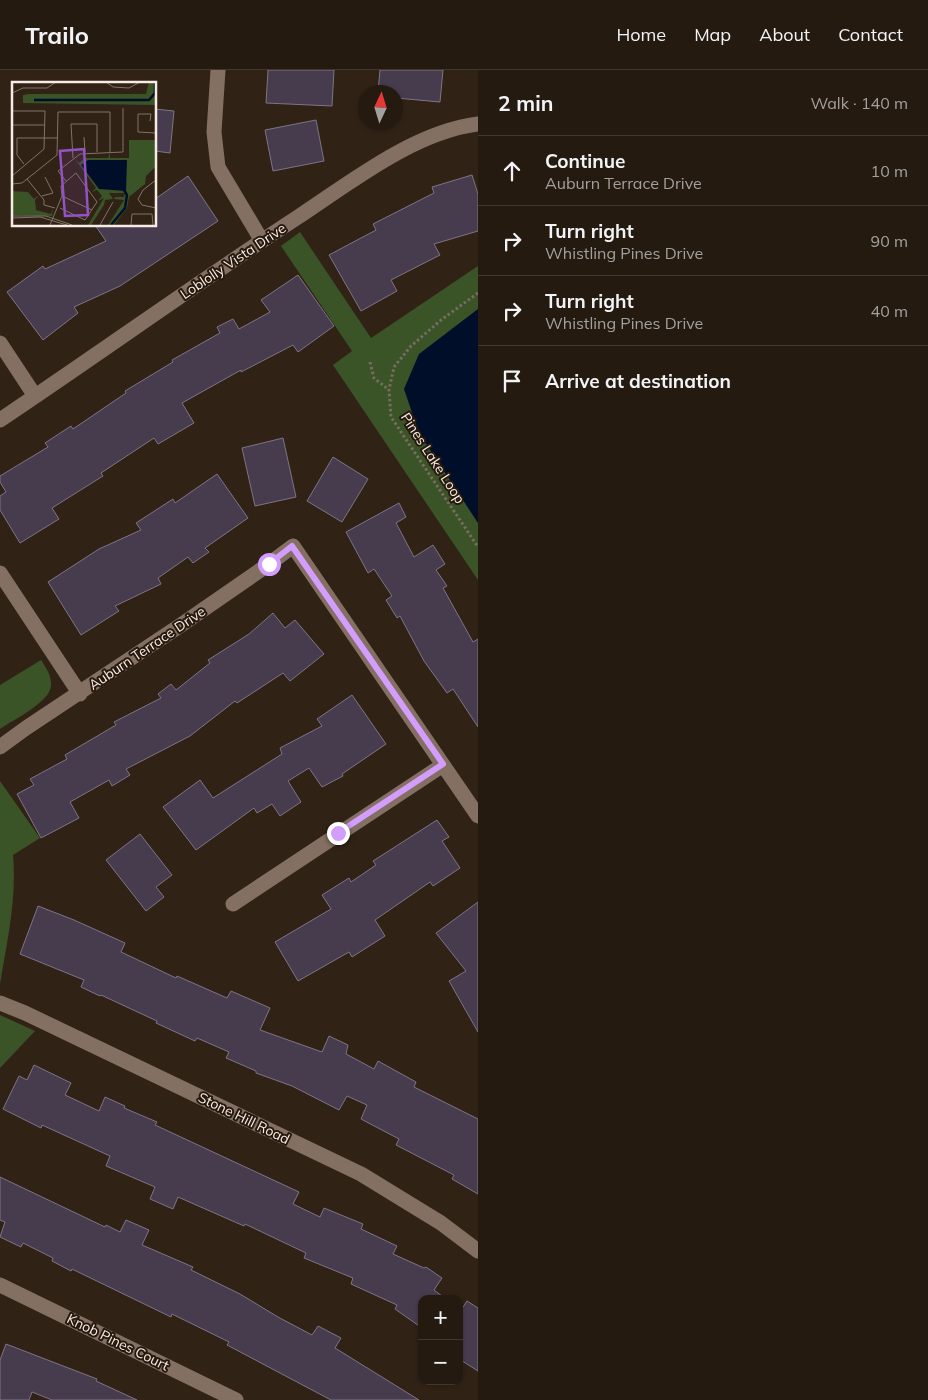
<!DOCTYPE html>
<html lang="en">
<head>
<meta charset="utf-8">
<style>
  :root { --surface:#251a10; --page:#2d2319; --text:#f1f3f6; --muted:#a3a19f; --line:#423830 }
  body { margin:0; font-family:Mulish,sans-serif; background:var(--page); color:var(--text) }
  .controls { position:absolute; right:15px; bottom:15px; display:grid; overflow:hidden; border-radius:10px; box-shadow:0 1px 4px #0004 }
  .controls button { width:45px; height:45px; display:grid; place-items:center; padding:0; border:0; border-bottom:1px solid var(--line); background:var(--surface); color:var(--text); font:25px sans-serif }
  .compass { position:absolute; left:358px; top:15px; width:45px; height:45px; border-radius:50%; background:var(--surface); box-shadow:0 1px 4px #0004; rotate:4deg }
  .stop { position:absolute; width:15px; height:15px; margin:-11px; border:4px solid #d29dfd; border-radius:50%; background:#fff }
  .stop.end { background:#d29dfd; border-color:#fff; box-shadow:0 1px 5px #0008 }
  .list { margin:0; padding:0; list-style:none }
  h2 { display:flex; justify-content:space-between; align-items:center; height:65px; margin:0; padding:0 20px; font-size:21px }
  h2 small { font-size:16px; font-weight:400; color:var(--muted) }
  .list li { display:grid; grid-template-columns:32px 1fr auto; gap:15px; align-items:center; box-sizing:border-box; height:70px; padding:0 20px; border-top:1px solid var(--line) }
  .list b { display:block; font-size:19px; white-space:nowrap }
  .list p { margin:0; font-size:16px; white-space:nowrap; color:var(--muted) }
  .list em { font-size:16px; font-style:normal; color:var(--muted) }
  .icon { flex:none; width:28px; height:28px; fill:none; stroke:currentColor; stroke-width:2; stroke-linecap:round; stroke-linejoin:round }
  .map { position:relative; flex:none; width:478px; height:1330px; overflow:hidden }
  header { display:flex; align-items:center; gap:30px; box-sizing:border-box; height:70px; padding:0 25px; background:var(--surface); border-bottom:1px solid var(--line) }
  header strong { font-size:24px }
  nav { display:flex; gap:28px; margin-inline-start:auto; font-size:18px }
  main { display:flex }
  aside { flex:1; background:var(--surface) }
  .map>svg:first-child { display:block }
  .green { fill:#3a5327 }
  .water { fill:#000e2a }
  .building { fill:#473c4d; stroke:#7f7386 }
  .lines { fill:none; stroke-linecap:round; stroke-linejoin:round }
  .path { stroke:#796c61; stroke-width:3; stroke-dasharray:2.5 2.5; stroke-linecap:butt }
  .minor { stroke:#837062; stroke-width:15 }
  .route { stroke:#d29dfd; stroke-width:6 }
  .labels { text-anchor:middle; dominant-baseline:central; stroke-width:4; stroke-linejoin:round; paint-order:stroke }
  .street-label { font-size:14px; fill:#f7ece4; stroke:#27190d }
  .inset-river { fill:none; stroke:#000e2a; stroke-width:2.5 }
  .inset-road { fill:none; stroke:#807368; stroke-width:1 }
  .view { fill:#9452c6; fill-opacity:0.15; stroke:#9452c6; stroke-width:2.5 }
  .inset-edge { fill:none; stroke:#f7ece4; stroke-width:2.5 }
</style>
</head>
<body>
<header>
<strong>Trailo</strong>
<nav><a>Home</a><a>Map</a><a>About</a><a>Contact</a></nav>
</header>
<main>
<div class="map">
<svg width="478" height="1330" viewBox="0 0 478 1330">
  <rect width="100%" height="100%" fill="#312216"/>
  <!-- green -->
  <path class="green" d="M300 162 371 268 478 196V510L333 295 352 281 281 176Z
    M41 590C46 598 52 606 51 616 50 632 13 650 0 659V615Z
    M0 711 40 768 13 785C17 828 7 872 0 914Z
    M0 945 35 961 0 998Z"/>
  <!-- water -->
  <path class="water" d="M478 239V453L419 363 404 319 419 284Z"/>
  <!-- building -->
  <path class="building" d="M268 0H334L332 36 266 33Z
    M380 0H443L440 32 396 28V22H378Z
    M155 39 174 41 170 83 155 81Z
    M316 50 324 91 273 101 265 60Z
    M472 105 478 124V161L434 174 440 185 391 210 397 221 361 241 329 185 376 160 373 154 434 123 432 117Z
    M188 106 218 151 120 216 74 237 78 243 43 270 7 222 43 196 45 199 106 171 95 155H155V129Z
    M298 205 334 256 298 282 293 275 241 302V300L182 333 194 353 158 374 154 368 101 403 103 406 52 438 59 449 20 473 0 440V426L6 422 0 412V406L48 377 45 373 71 356 73 359 126 323 125 321 173 292 172 290 220 263 217 257 233 249 239 259 270 242 261 230Z
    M283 368 296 427 255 436 242 378Z
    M333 387 368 409 342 452 307 431Z
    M217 404 248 448 205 478 209 482 193 493 188 487 158 508 161 514 115 536 119 541 81 565 48 512 99 479 141 460 136 453 173 429 175 433Z
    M399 433 406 447 396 453 414 487 433 475 445 494 436 500 447 516 443 518 473 572 478 569V657L453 619 447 623 424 591 400 546 397 548 386 530 392 526 374 499 368 503 346 462Z
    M273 543 285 558 295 550 324 584 290 611 283 603 237 633 235 631 190 666 126 699 130 705 112 716 109 710 70 732 79 748 41 768 17 724 34 715 30 709 67 689 65 685 116 655 114 652 161 628 158 624 171 614 176 620 210 593 208 590 249 564Z
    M352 625 386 674 342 704 343 706 322 717 309 698 288 711 301 732 280 746 272 734 257 743 254 738 196 780 163 737 200 710 213 728 282 684 280 678 322 656 317 649Z
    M437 750 449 767 442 771 460 798 433 816 430 812 375 850 385 866 352 887 349 882 298 911 275 872 331 839 322 825 349 808 351 812 376 795 373 791Z
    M140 764 172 805 156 817 164 827 146 841 106 790Z
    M478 832V962L449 911 466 901 436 863Z
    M38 836 74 850 125 873 121 882 176 908 177 906 227 928 231 921 270 938 260 960 322 982 329 966 348 975 346 984 374 999 378 991 416 1012 414 1017 478 1049V1124L452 1109 454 1105 396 1075 399 1069 361 1049 367 1035 347 1026 339 1040 292 1016 256 1003V1001L226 988 229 982 197 968 195 971 156 953 157 951 101 925 100 926 81 917 84 910 20 884Z
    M34 995 71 1013 65 1025 99 1041 105 1027 125 1036 124 1038 157 1052 155 1055 299 1122 293 1134 320 1147 324 1138 363 1154 361 1159 397 1176 393 1184 424 1198 426 1197 442 1208 434 1220 446 1229H422V1258L395 1239 397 1235 351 1214 353 1208 304 1188 306 1183 245 1154 244 1156 178 1127 173 1139 150 1129 155 1117 106 1096 110 1086 42 1055 41 1058 3 1039 19 1006 27 1010Z
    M0 1107 105 1157 106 1155 120 1162 126 1150 149 1160 142 1175 193 1197 191 1200 240 1224 278 1247 312 1265 318 1256 341 1268 335 1278 419 1330H331L227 1275 229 1272 172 1244 171 1247 72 1199 71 1201 52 1191 53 1188 23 1173 21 1177 0 1167 5 1152 0 1150Z
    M467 1231 478 1238V1301L459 1289V1243Z
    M6 1274 97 1309 96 1311 137 1330H52L32 1322 29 1330H0V1290Z"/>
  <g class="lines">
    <!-- path -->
    <path class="path" d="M478 223 441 250 411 276 394 297 389 320 391 347 478 477
      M370 292 374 308 389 320"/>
    <!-- minor -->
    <path class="minor" d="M218 0 214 62 218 97 262 171
      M0 273 35 326
      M0 350C100 283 197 213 298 147 351 112 414 62 478 54
      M0 503 80 624
      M0 677 26 658 181 555 269 494 293 476 478 746
      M233 834 443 695
      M0 933 25 943 361 1104 441 1153 478 1181
      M0 1215 236 1330"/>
  </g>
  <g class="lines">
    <!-- route -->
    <path class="route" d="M269 494 292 476 443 694 338 763"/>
  </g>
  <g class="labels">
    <!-- street labels -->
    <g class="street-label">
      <text transform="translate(233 191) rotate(-34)">Loblolly Vista Drive</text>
      <text transform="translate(433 388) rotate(57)">Pines Lake Loop</text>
      <text transform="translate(147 578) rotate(-34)">Auburn Terrace Drive</text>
      <text transform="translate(244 1048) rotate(26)">Stone Hill Road</text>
      <text transform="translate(118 1272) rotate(26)">Knob Pines Court</text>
    </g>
  </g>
  <!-- overview -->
  <g transform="translate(12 12)">
    <rect width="144" height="144" fill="#312216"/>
    <path d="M137 0H144V23L11 21V13L17 12H134ZM117 58H144V84L134 94 133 102 117 115 115 126 102 143H96L112 118 102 117 103 115H112L113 111H97L101 117 93 118 92 123 79 143H76L92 116 86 119 90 114 85 108 80 110 84 106 63 77 67 81 73 76H96L98 70V76H117ZM0 109 16 110 22 117 27 113 23 118 24 128 39 132 41 126 40 134 0 133Z" fill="#3a5327"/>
    <path d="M76 78H115L114 109 87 107 69 83Z" fill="#000e2a"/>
    <path class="inset-river" d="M22 18H137L143 11V0M99 143 113 126 115 113 112 108"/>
    <path class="inset-road" d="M94 0 101 5 117 6 128 0M0 11 11 6H35L44 0M0 29H33L32 67 0 94M138 39 139 32H126V50L144 51M0 43H33M72 55 73 70M61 76 59 42H85V70M12 82 5 73V56H46M15 97 32 118V123L43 126M144 98 131 108 126 117 130 123 144 126M54 99 46 89 68 72 111 70V26M0 102 10 101 45 73 46 30H98V70M30 114 41 111 33 95M50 114 80 128M0 134H34L60 143M0 136 28 135 55 143M38 143 50 114 49 104 64 91 85 120 73 138 48 126M88 143 101 120M119 143 120 132H140L141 143"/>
    <path class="view" d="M72 67 76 133 53 134 48 69Z"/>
    <rect width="144" height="144" class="inset-edge"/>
  </g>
</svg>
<div class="controls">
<button>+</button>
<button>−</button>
</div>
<svg class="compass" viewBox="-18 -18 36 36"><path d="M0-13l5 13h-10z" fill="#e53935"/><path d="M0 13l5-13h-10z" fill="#a3a19f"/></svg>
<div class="stop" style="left:269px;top:494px"></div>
<div class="stop end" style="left:338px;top:763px"></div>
</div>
<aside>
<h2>2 min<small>Walk · 140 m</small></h2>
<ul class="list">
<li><svg class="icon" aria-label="ahead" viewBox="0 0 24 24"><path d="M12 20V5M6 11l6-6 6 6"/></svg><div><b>Continue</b><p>Auburn Terrace Drive</p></div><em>10 m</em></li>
<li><svg class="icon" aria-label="right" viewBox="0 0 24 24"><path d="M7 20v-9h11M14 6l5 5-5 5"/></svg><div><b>Turn right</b><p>Whistling Pines Drive</p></div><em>90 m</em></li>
<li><svg class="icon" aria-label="right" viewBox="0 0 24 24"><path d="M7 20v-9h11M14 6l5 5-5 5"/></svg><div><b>Turn right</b><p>Whistling Pines Drive</p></div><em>40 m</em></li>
<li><svg class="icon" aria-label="arrive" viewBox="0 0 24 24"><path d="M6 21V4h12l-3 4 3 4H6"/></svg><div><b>Arrive at destination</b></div></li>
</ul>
</aside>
</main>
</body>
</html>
